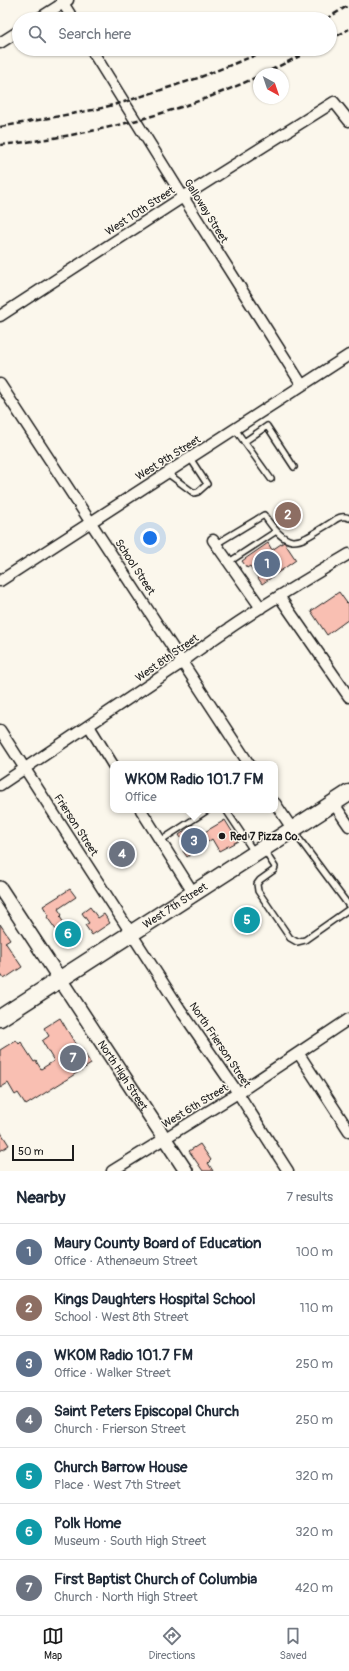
<!DOCTYPE html>
<html lang="en">
<head>
<meta charset="utf-8">
<style>
  :root { --surface:#fff; --page:#f6f6f7; --text:#1f2937; --muted:#747a83; --line:#e0e1e3; --accent:#1c1c1c }
  body { margin:0; font-family:Pangolin,sans-serif; background:var(--page); color:var(--text) }
  .compass { position:absolute; left:253px; top:68px; width:36px; height:36px; border-radius:50%; background:var(--surface); box-shadow:0 1px 3px #0004; rotate:140deg }
  .scale { position:absolute; left:12px; bottom:10px; width:62px; box-sizing:border-box; padding-left:4px; border:2px solid #1c1c1c; border-top:0; font-size:11px; line-height:14px; white-space:nowrap; color:#1c1c1c; -webkit-text-stroke:3px #fbf7ec; paint-order:stroke }
  .you { position:absolute; left:150px; top:538px; width:14px; height:14px; margin:-10px; border:3px solid #fff; border-radius:50%; background:#1a73e8; box-shadow:0 0 0 6px #1a73e833 }
  .badge { display:grid; place-items:center; width:26px; height:26px; border-radius:50%; background:var(--accent); color:#fff; font-size:13px; font-weight:700 }
  .pin { position:absolute; translate:-50% -50%; border:2px solid #fff; box-shadow:0 1px 4px #0006 }
  .popup { position:absolute; left:110px; top:761px; width:168px; height:52px; box-sizing:border-box; display:grid; place-content:center; border-radius:8px; background:var(--surface); filter:drop-shadow(0 1px 3px #0005); font-size:13px; white-space:nowrap; color:var(--muted) }
  .popup b { font-size:15px; color:var(--text) }
  .popup::after { content:''; position:absolute; left:50%; top:100%; margin-left:-8px; border:8px solid transparent; border-top-color:var(--surface) }
  .list { margin:0; padding:0; list-style:none }
  h2 { display:flex; justify-content:space-between; align-items:center; height:52px; margin:0; padding:0 16px; font-size:17px }
  h2 small { font-size:13px; font-weight:400; color:var(--muted) }
  .list li { display:grid; grid-template-columns:26px 1fr auto; gap:12px; align-items:center; box-sizing:border-box; height:56px; padding:0 16px; border-top:1px solid var(--line) }
  .list b { display:block; font-size:15px; white-space:nowrap }
  .list p { margin:0; font-size:13px; white-space:nowrap; color:var(--muted) }
  .list em { font-size:13px; font-style:normal; color:var(--muted) }
  .icon { flex:none; width:22px; height:22px; fill:none; stroke:currentColor; stroke-width:2; stroke-linecap:round; stroke-linejoin:round }
  .map { position:relative; flex:none; width:349px; height:1171px; overflow:hidden }
  .search { position:absolute; background:var(--surface); box-shadow:0 1px 3px #0004; left:12px; right:12px; top:12px; height:44px; display:flex; align-items:center; gap:10px; box-sizing:border-box; padding:0 14px; border-radius:22px; color:var(--muted); font-size:15px }
  .sheet { height:444px; background:var(--surface) }
  nav { display:flex; justify-content:space-around; align-items:center; box-sizing:border-box; height:56px; border-top:1px solid var(--line); background:var(--surface); font-size:11px; color:var(--muted) }
  nav a { display:grid; justify-items:center; gap:2px }
  nav .on { color:var(--accent) }
  .map>svg:first-child { display:block }
  .building { fill:#f9bfb2; stroke:#1c1c1c }
  .lines { fill:none; stroke-linecap:round; stroke-linejoin:round }
  .service-casing { stroke:#1c1c1c; stroke-width:8 }
  .minor-casing { stroke:#1c1c1c; stroke-width:13 }
  .tertiary-casing { stroke:#1c1c1c; stroke-width:16 }
  .primary-casing { stroke:#1c1c1c; stroke-width:19 }
  .service { stroke:#fbf7ec; stroke-width:5 }
  .minor { stroke:#fbf7ec; stroke-width:10 }
  .tertiary { stroke:#fbf7ec; stroke-width:13 }
  .primary { stroke:#fbf7ec; stroke-width:16 }
  .rail { stroke:#1c1c1c; stroke-width:2.5; stroke-dasharray:6 3; stroke-linecap:butt }
  .poi-dot { fill:#1c1c1c; stroke:#fbf7ec; stroke-width:1.5 }
  .labels { text-anchor:middle; dominant-baseline:central; stroke-width:3; stroke-linejoin:round; paint-order:stroke }
  .street-label { font-size:11px; fill:#1c1c1c; stroke:#fbf7ec }
  .poi-label { font-size:11px; font-weight:bold; fill:#1c1c1c; stroke:#fbf7ec; text-anchor:start }
</style>
</head>
<body>
<div class="map">
<svg width="349" height="1171" viewBox="0 0 349 1171">
  <rect width="100%" height="100%" fill="#fbf7ec"/>
  <filter id="ink" filterUnits="userSpaceOnUse"><feTurbulence type="fractalNoise" baseFrequency=".025" numOctaves="2"/><feDisplacementMap in="SourceGraphic" scale="8" xChannelSelector="R" yChannelSelector="G"/><feConvolveMatrix kernelMatrix="1 2 1 2 8 2 1 2 1" color-interpolation-filters="sRGB"/></filter>
  <g filter="url(#ink)">
    <!-- building -->
    <path class="building" d="M284 542 296 560 262 584 250 566 247 568 242 561 268 543 272 550Z
      M339 592 349 606V619L327 635 311 611Z
      M225 820 238 841 219 851 212 839 187 857 183 851 188 848 179 835 193 825 198 832 200 830 203 833Z
      M70 889 76 897 58 909 62 915 60 917 70 932 74 929 79 936 66 944 47 917 49 916 43 906Z
      M90 907 98 918 104 914 110 923 92 935 85 925 89 923 82 913Z
      M249 908 259 924 246 933 235 916Z
      M0 924 10 939 5 942 22 967 4 979 0 973Z
      M60 1018 79 1050 82 1049 91 1064 26 1105 18 1093 15 1095 8 1083 0 1088V1050L16 1040 19 1044 21 1042 34 1062 36 1061 41 1069 54 1061 42 1041 49 1036 44 1028Z
      M0 1131 9 1145 0 1151Z
      M200 1144 211 1160 208 1163 213 1171H203L189 1151Z"/>
    <g class="lines">
      <!-- service casing -->
      <g class="service-casing">
        <path id="service" d="M235 429 271 479
          M244 442 267 426 294 467
          M167 473 194 493 198 492 207 484 190 458
          M216 544 264 515C290 554 298 543 332 522 337 518 342 515 349 518
          M229 562 275 532
          M226 810 254 852
          M294 832 349 906
          M160 841 208 810
          M264 850 275 867 274 870 260 880 257 884 258 891 290 938 297 942 305 940 349 909"/>
      </g>
      <!-- minor casing -->
      <g class="minor-casing">
        <path id="minor" d="M61 0 73 19
          M38 19 68 0
          M0 43 19 31
          M91 49 183 197 302 385
          M0 316 183 197 334 102 349 121
          M0 384 249 764
          M213 540 261 608
          M0 581 349 355
          M279 596 349 697
          M89 726 113 765
          M0 730 180 1009 238 1093 288 1171
          M0 785 177 666C231 624 290 589 349 554
          M275 803 293 830
          M334 804 349 826
          M141 810 194 894
          M299 1054 349 1131
          M112 1171 238 1093 349 1019"/>
      </g>
      <!-- tertiary casing -->
      <g class="tertiary-casing">
        <g id="tertiary">
          <path id="s1" d="M0 888 186 1171"/>
        </g>
      </g>
      <!-- primary casing -->
      <g class="primary-casing">
        <g id="primary">
          <path id="s2" d="M0 1018 349 793"/>
        </g>
      </g>
      <!-- service -->
      <use href="#service" class="service"/>
      <!-- minor -->
      <use href="#minor" class="minor"/>
      <!-- tertiary -->
      <use href="#tertiary" class="tertiary"/>
      <!-- primary -->
      <use href="#primary" class="primary"/>
      <!-- rail -->
      <path class="rail" d="M326 19 349 5
        M330 40 349 29
        M263 74 314 49
        M0 127 98 109 124 102 198 78 271 49
        M0 145C89 136 178 114 259 76"/>
    </g>
  </g>
  <!-- markers -->
  <circle class="poi-dot" cx="222" cy="836" r="4"/>
  <g class="labels">
    <!-- street labels -->
    <g class="street-label">
      <text transform="translate(140 211) rotate(-33)">West 10th Street</text>
      <text transform="translate(206 211) rotate(58)">Galloway Street</text>
      <text transform="translate(168 458) rotate(-32)">West 9th Street</text>
      <text transform="translate(135 567) rotate(57)">School Street</text>
      <text transform="translate(167 658) rotate(-35)">West 8th Street</text>
      <text transform="translate(76 825) rotate(57)">Frierson Street</text>
      <text stroke="none"><textPath href="#s2" startOffset="208">West 7th Street</textPath></text>
      <text transform="translate(220 1045) rotate(56)">North Frierson Street</text>
      <text stroke="none"><textPath href="#s1" startOffset="224">North High Street</textPath></text>
      <text transform="translate(195 1106) rotate(-31)">West 6th Street</text>
    </g>
    <!-- poi labels -->
    <g class="poi-label">
      <text x="230" y="836">Red 7 Pizza Co.</text>
    </g>
  </g>
</svg>
<svg class="compass" viewBox="-18 -18 36 36"><path d="M0-13l5 13h-10z" fill="#e53935"/><path d="M0 13l5-13h-10z" fill="#747a83"/></svg>
<div class="scale">50 m</div>
<div class="you"></div>
<div class="pin badge" style="left:267px;top:564px;background:#5c6f8a">1</div>
<div class="pin badge" style="left:288px;top:515px;background:#8d6e63">2</div>
<div class="pin badge" style="left:194px;top:841px;background:#5c6f8a">3</div>
<div class="popup"><b>WKOM Radio 101.7 FM</b>Office</div>
<div class="pin badge" style="left:122px;top:854px;background:#6b7280">4</div>
<div class="pin badge" style="left:247px;top:920px;background:#0f9aa8">5</div>
<div class="pin badge" style="left:68px;top:934px;background:#0f9aa8">6</div>
<div class="pin badge" style="left:73px;top:1058px;background:#6b7280">7</div>
<div class="search"><svg class="icon" aria-label="search" viewBox="0 0 24 24"><circle cx="10" cy="10" r="6"/><path d="M15 15l6 6"/></svg>Search here</div>
</div>
<section class="sheet">
<h2>Nearby<small>7 results</small></h2>
<ul class="list">
<li><span class="badge" style="background:#5c6f8a">1</span><div><b>Maury County Board of Education</b><p>Office · Athenaeum Street</p></div><em>100 m</em></li>
<li><span class="badge" style="background:#8d6e63">2</span><div><b>Kings Daughters Hospital School</b><p>School · West 8th Street</p></div><em>110 m</em></li>
<li><span class="badge" style="background:#5c6f8a">3</span><div><b>WKOM Radio 101.7 FM</b><p>Office · Walker Street</p></div><em>250 m</em></li>
<li><span class="badge" style="background:#6b7280">4</span><div><b>Saint Peters Episcopal Church</b><p>Church · Frierson Street</p></div><em>250 m</em></li>
<li><span class="badge" style="background:#0f9aa8">5</span><div><b>Church Barrow House</b><p>Place · West 7th Street</p></div><em>320 m</em></li>
<li><span class="badge" style="background:#0f9aa8">6</span><div><b>Polk Home</b><p>Museum · South High Street</p></div><em>320 m</em></li>
<li><span class="badge" style="background:#6b7280">7</span><div><b>First Baptist Church of Columbia</b><p>Church · North High Street</p></div><em>420 m</em></li>
</ul>
</section>
<nav>
<a class="on"><svg class="icon" aria-label="map" viewBox="0 0 24 24"><path d="M3 6l6-2 6 2 6-2v14l-6 2-6-2-6 2zM9 4v14M15 6v14"/></svg>Map</a>
<a><svg class="icon" aria-label="directions" viewBox="0 0 24 24"><path d="M12 3l9 9-9 9-9-9zM9 14v-3h6M13 9l2 2-2 2"/></svg>Directions</a>
<a><svg class="icon" aria-label="saved" viewBox="0 0 24 24"><path d="M7 4h10v16l-5-4-5 4z"/></svg>Saved</a>
</nav>
</body>
</html>
